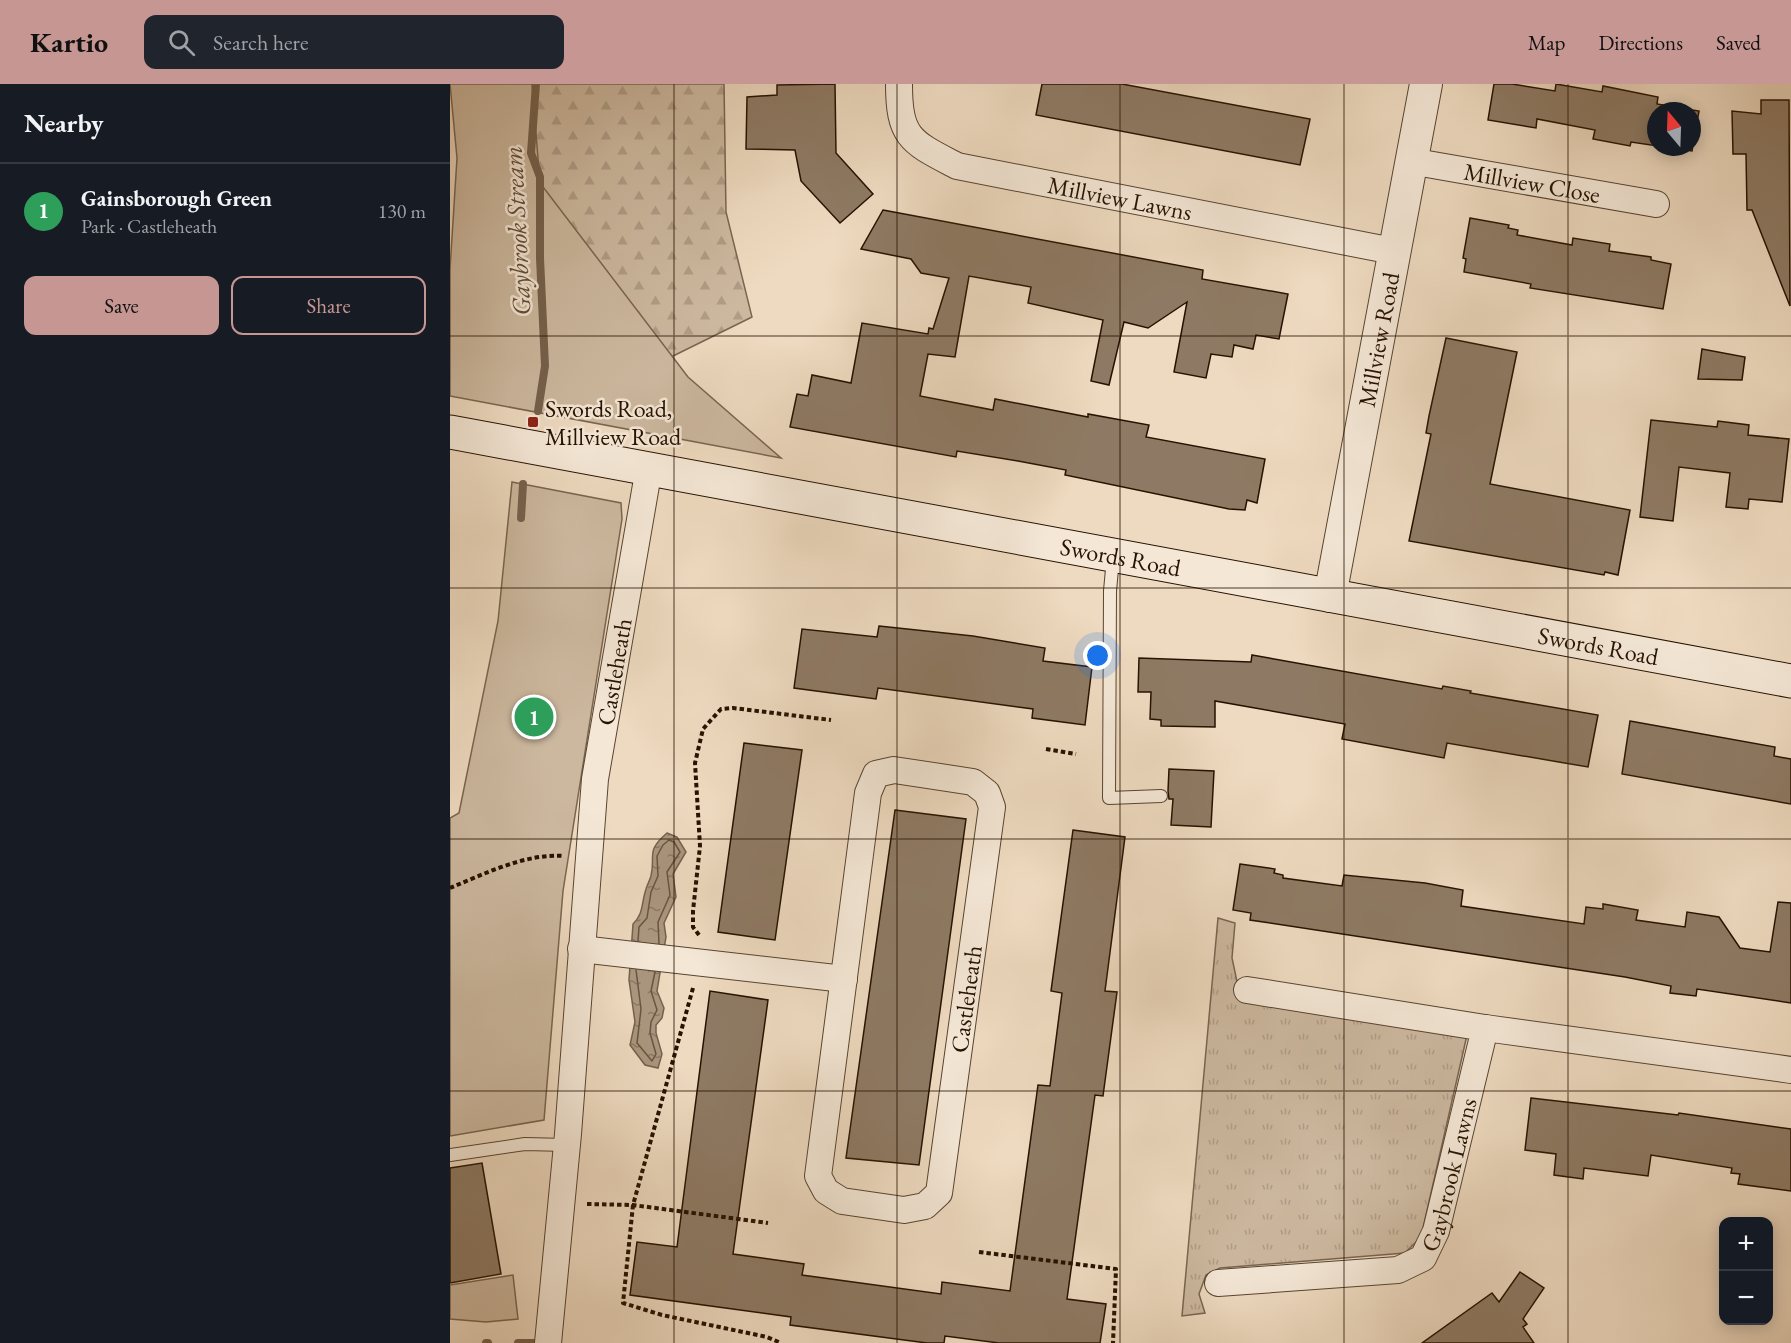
<!DOCTYPE html>
<html lang="en">
<head>
<meta charset="utf-8">
<style>
  :root { --surface:#171b24; --page:#20242c; --text:#f1f3f6; --muted:#9ea1a6; --line:#363941; --accent:#c59692 }
  body { margin:0; font-family:"EB Garamond",serif; background:var(--page); color:var(--text) }
  .controls { position:absolute; right:18px; bottom:18px; display:grid; overflow:hidden; border-radius:12px; box-shadow:0 3px 15px #0003 }
  .controls button { width:54px; height:54px; display:grid; place-items:center; padding:0; border:0; border-bottom:2px solid var(--line); background:var(--surface); color:var(--text); font:30px sans-serif }
  .compass { position:absolute; left:1197px; top:18px; width:54px; height:54px; border-radius:50%; background:var(--surface); box-shadow:0 3px 15px #0003; rotate:341deg }
  .you { position:absolute; left:648px; top:572px; width:21px; height:21px; margin:-15px; border:4px solid #fff; border-radius:50%; background:#1a73e8; box-shadow:0 0 0 9px #1a73e833 }
  .badge { display:grid; place-items:center; width:39px; height:39px; border-radius:50%; background:var(--accent); color:#fff; font-size:20px; font-weight:700 }
  .pin { position:absolute; translate:-50% -50%; border:3px solid #fff; box-shadow:0 2px 6px #0006 }
  .list { margin:0; padding:0; list-style:none }
  h2 { display:flex; justify-content:space-between; align-items:center; height:78px; margin:0; padding:0 24px; font-size:26px }
  h2 small { font-size:20px; font-weight:400; color:var(--muted) }
  .list li { display:grid; grid-template-columns:39px 1fr auto; gap:18px; align-items:center; box-sizing:border-box; height:96px; padding:0 24px; border-top:2px solid var(--line) }
  .list b { display:block; font-size:22px; white-space:nowrap }
  .list p { margin:0; font-size:20px; white-space:nowrap; color:var(--muted) }
  .list em { font-size:20px; font-style:normal; color:var(--muted) }
  .actions { display:flex; gap:12px; padding:18px 24px }
  .actions a { flex:1; padding:14px 0; border:2px solid var(--accent); border-radius:12px; text-align:center; font-size:21px; color:var(--accent) }
  .actions .main { background:var(--accent); color:#111 }
  .icon { flex:none; width:33px; height:33px; fill:none; stroke:currentColor; stroke-width:2; stroke-linecap:round; stroke-linejoin:round }
  .map { position:relative; flex:none; width:1341px; height:1259px; overflow:hidden }
  header { display:flex; align-items:center; gap:36px; box-sizing:border-box; height:84px; padding:0 30px; background:var(--accent); color:#111 }
  header strong { font-size:28px }
  nav { display:flex; gap:33px; margin-inline-start:auto; font-size:21px }
  .search { width:420px; height:54px; background:var(--page); display:flex; align-items:center; gap:15px; box-sizing:border-box; padding:0 21px; border-radius:12px; color:var(--muted); font-size:22px }
  main { display:flex }
  aside { flex:1; background:var(--surface) }
  .map>svg:first-child { display:block }
  .grass { fill:url(#grass-tufts); stroke:#796550; stroke-width:1.5 }
  .forest { fill:url(#forest-firs); stroke:#796550; stroke-width:1.5 }
  .park { fill:#ccb89f; stroke:#796550; stroke-width:1.5 }
  .water { fill:url(#water-ripples); stroke:#75614c; stroke-width:1.5 }
  .lines { fill:none; stroke-linecap:round; stroke-linejoin:round }
  .shore { stroke:#685440; stroke-width:1.5 }
  .stream { stroke:#75614c; stroke-width:8 }
  .building { fill:#8e7a64; stroke:#261200; stroke-width:1.5; fill-rule:evenodd }
  .service-casing { stroke:#584430; stroke-width:14 }
  .minor-casing { stroke:#584430; stroke-width:28 }
  .tertiary-casing { stroke:#584430; stroke-width:34 }
  .secondary-casing { stroke:#261200; stroke-width:35 }
  .path { stroke:#261200; stroke-width:4; stroke-dasharray:4.5 3; stroke-linecap:butt }
  .service { stroke:#f4e7d6; stroke-width:12 }
  .minor { stroke:#f4e7d6; stroke-width:26 }
  .tertiary { stroke:#f4e7d6; stroke-width:32 }
  .secondary { stroke:#f4e7d6; stroke-width:33 }
  .grid { fill:none; stroke:#261200; stroke-width:1.5; stroke-opacity:0.55 }
  .poi-dot { fill:#8f2418; stroke:#f4e7d6; stroke-width:2 }
  .labels { text-anchor:middle; dominant-baseline:central; stroke-width:5; stroke-linejoin:round; paint-order:stroke }
  .street-label { font-size:24px; fill:#261200; stroke:#f4e7d6 }
  .poi-label { font-size:24px; fill:#261200; stroke:#f4e7d6; text-anchor:start }
  .water-label { font-size:26px; font-style:italic; fill:#614d39; stroke:#f4e7d6 }
</style>
</head>
<body>
<header>
<strong>Kartio</strong>
<div class="search"><svg class="icon" aria-label="search" viewBox="0 0 24 24"><circle cx="10" cy="10" r="6"/><path d="M15 15l6 6"/></svg>Search here</div>
<nav><a>Map</a><a>Directions</a><a>Saved</a></nav>
</header>
<main>
<aside>
<h2>Nearby<small></small></h2>
<ul class="list">
<li><span class="badge" style="background:#2e9e5b">1</span><div><b>Gainsborough Green</b><p>Park · Castleheath</p></div><em>130 m</em></li>
</ul>
<div class="actions"><a class="main">Save</a><a>Share</a></div>
</aside>
<div class="map">
<svg width="1341" height="1259" viewBox="0 0 1341 1259">
  <defs>
    <pattern id="grass-tufts" width="24" height="20" patternUnits="userSpaceOnUse" patternTransform="scale(1.5)"><rect width="24" height="20" fill="#ccb89f"/><path d="M3 7l-1-3M5 7V3M7 7l1-3M15 17l-1-3M17 17v-4M19 17l1-3" fill="none" stroke="#af9d87"/></pattern>
    <pattern id="forest-firs" width="22" height="20" patternUnits="userSpaceOnUse" patternTransform="scale(1.5)"><rect width="22" height="20" fill="#ccb89f"/><path d="M5 1l3.5 6h-7zM16 11l3.5 6h-7z" fill="#af9d87"/></pattern>
    <pattern id="water-ripples" width="26" height="14" patternUnits="userSpaceOnUse" patternTransform="scale(1.5)"><rect width="26" height="14" fill="#aa967f"/><path d="M2 4q2-2 4 0t4 0M15 11q2-2 4 0t4 0" fill="none" stroke="#8a7966"/></pattern>
  </defs>
  <rect width="100%" height="100%" fill="#eedac0"/>
  <filter id="stains"><feTurbulence type="fractalNoise" baseFrequency=".00333" numOctaves="4"/><feColorMatrix values="0 0 0 0 .2 0 0 0 0 .09 0 0 0 0 .02 0 0 0 .5 -.17"/></filter>
  <radialGradient id="worn" r=".72"><stop offset=".6" stop-color="#630" stop-opacity="0"/><stop offset="1" stop-color="#630" stop-opacity=".3"/></radialGradient>
  <!-- grass -->
  <path class="grass" d="M768 834 785 839 782 874 790 912 1017 951 971 1153 955 1169 770 1184 756 1191 749 1210 755 1229 732 1232Z"/>
  <!-- forest -->
  <path class="forest" d="M41 0H274L276 128 302 233 215 276 135 302Z"/>
  <!-- park -->
  <path class="park" d="M0 0H82L90 99 238 293 331 374 0 312V185L7 74Z
    M62 398 171 419 172 435 113 807 94 1036 0 1052V734L9 729 48 537Z
    M63 1191 68 1235 36 1238 0 1235V1201Z"/>
  <!-- water -->
  <path class="water" d="M217 749 227 753 236 768 223 790 226 813 214 839 216 853 207 907 214 924 212 934 206 941V949L212 970 208 984 195 981 180 961 185 938 179 896 183 840C194 829 191 820 196 805 197 801 200 796 201 792 206 771 195 768 217 749Z"/>
  <g class="lines">
    <!-- shore -->
    <path class="shore" d="M188 857 189 843 197 834 201 808 208 792 207 772 213 761 219 756 224 758 230 768 217 788 220 811 208 838 209 860
      M186 886 191 925 187 959 202 977 206 970 200 949 201 938 207 926 201 907 205 888"/>
    <!-- stream -->
    <path class="stream" d="M86 0 81 69 90 93V174L95 282 88 327
      M71 434 73 400
      M36 1259H38
      M68 1259H89"/>
  </g>
  <!-- building -->
  <path class="building" d="M385 0 386 69 423 110 390 139 351 97 345 66 296 65 297 13 327 11V1Z
    M592 0H672L860 35 850 81 586 31Z
    M1044 0H1062L1105 7 1106 0 1152 8 1153 2 1208 13 1207 20 1249 27 1242 67 1181 58 1180 62 1143 55 1145 46 1087 35 1086 44 1038 36ZM1206 27H1242V63H1206Z
    M1311 16H1339L1340 222 1302 126H1297L1296 70H1283L1282 27 1311 30Z
    M433 126 753 186 752 195 838 210 829 255 806 251 803 265 784 261 782 273 761 270 756 294 724 288 737 218 698 244 674 238 659 301 641 297 653 236 578 219 581 203 519 192 505 273 478 270 470 312 543 326 545 315 638 333V330L699 341 696 353 815 375 807 419 797 416 795 426 779 425 615 391 616 386 568 377 507 367 506 373 340 343 347 310 358 312 362 291 401 299 412 239 478 250 479 244 483 245 499 194 471 189 461 175 411 165Z
    M1020 134 1059 141 1058 144 1068 146 1067 151 1122 161 1123 154 1160 160 1159 167 1201 173V176L1221 180 1213 225 1080 204 1081 200 1014 188 1016 175 1013 174Z
    M996 254 1067 268 1040 400 1180 426 1168 491 1155 488 1154 491 959 457 981 350 976 349 979 332Z
    M1252 265 1295 273 1292 296 1248 295Z
    M1201 336 1267 343 1268 337 1299 341 1298 351 1339 355 1332 418 1299 415 1298 425 1276 423 1280 389 1229 383 1223 437 1190 433Z
    M429 542 523 552 595 564 593 577 642 583 635 641 582 634 583 625 428 604 426 615 344 604 352 545 427 553Z
    M802 571 992 605 993 602 1021 607 1020 609 1148 631 1138 683 997 659 994 674 892 655 895 640 765 617V643L711 642V636L700 635 701 608H688L689 574 801 578Z
    M1180 637 1325 663 1324 672 1341 675V720L1172 690Z
    M294 659 352 666 325 856 268 848Z
    M719 685 764 687 761 743 721 741 723 715H719L718 707Z
    M445 726 516 735 469 1081 396 1074Z
    M623 746 675 753 655 907 667 908 653 1012 645 1011 617 1215 656 1220 650 1259H549L495 1252 494 1259H477L340 1241 341 1233 180 1211 187 1158 227 1163 260 907 318 916 283 1170 354 1180 352 1191 491 1210 492 1198 560 1207 588 1001 600 1002 612 909 601 907Z
    M790 780 825 785 824 789 833 791V794L892 802 894 791 975 799 1013 806 1011 822 1134 840 1136 823 1153 825V820L1188 826 1186 836 1235 843 1237 828 1269 833 1290 864 1320 868 1328 818 1341 819V919L1247 905 1246 912 1220 909 1221 902 1175 893 800 836 801 829 783 826Z
    M1081 1014 1228 1031 1229 1029 1341 1045V1107L1288 1100 1290 1090 1281 1089 1282 1084 1201 1071 1198 1092 1134 1084 1133 1095 1104 1091 1106 1070 1075 1066Z
    M32 1079 51 1190 0 1199V1084Z
    M1070 1188 1094 1204 1073 1235 1077 1240 1073 1243 1084 1259H972L1042 1209 1049 1218Z"/>
  <g class="lines">
    <!-- service casing -->
    <g class="service-casing">
      <path id="service" d="M663 474 660 507 659 714 711 712
        M0 1071 75 1060 117 1061"/>
    </g>
    <!-- minor casing -->
    <g class="minor-casing">
      <g id="minor">
        <path id="s1" d="M449 0C449 54 461 58 507 82L943 167"/>
        <path id="s2" d="M960 77 1206 120"/>
        <path d="M444 686 523 698 537 709 542 723 489 1109 475 1122 454 1126 392 1117 376 1107 368 1092 418 709 426 690Z"/>
        <path d="M131 865 394 895"/>
        <path d="M1035 944 1341 986"/>
        <path id="s3" d="M768 1199 948 1186 973 1174 986 1147 1035 944 797 906"/>
        <path id="s4" d="M98 1259 118 1050 145 695 199 384"/>
      </g>
    </g>
    <!-- tertiary casing -->
    <g class="tertiary-casing">
      <g id="tertiary">
        <path id="s5" d="M880 512 976 0"/>
      </g>
    </g>
    <!-- secondary casing -->
    <g class="secondary-casing">
      <g id="secondary">
        <path id="s6" d="M0 348 1341 597"/>
      </g>
    </g>
    <!-- path -->
    <path class="path" d="M596 665 626 670
      M0 804C34 790 76 769 114 772
      M249 851 243 843V827L250 762 245 679 253 645 271 625 283 624 381 636
      M243 904 183 1121 173 1219 212 1231 317 1253 331 1259
      M137 1120 183 1121 318 1139
      M529 1168 666 1185 663 1259"/>
    <!-- service -->
    <use href="#service" class="service"/>
    <!-- minor -->
    <use href="#minor" class="minor"/>
    <!-- tertiary -->
    <use href="#tertiary" class="tertiary"/>
    <!-- secondary -->
    <use href="#secondary" class="secondary"/>
  </g>
  <!-- grid -->
  <path class="grid" d="M224 0V1259M447 0V1259M670 0V1259M894 0V1259M1118 0V1259M0 252H1341M0 504H1341M0 755H1341M0 1007H1341"/>
  <!-- markers -->
  <rect class="poi-dot" x="77" y="332" width="12" height="12" rx="3"/>
  <g class="labels">
    <!-- street labels -->
    <g class="street-label">
      <text stroke="none"><textPath href="#s2" startOffset="124">Millview Close</textPath></text>
      <text stroke="none"><textPath href="#s1" startOffset="276">Millview Lawns</textPath></text>
      <text stroke="none"><textPath href="#s5" startOffset="261">Millview Road</textPath></text>
      <text stroke="none"><textPath href="#s6" startOffset="682">Swords Road</textPath></text>
      <text stroke="none"><textPath href="#s6" startOffset="1168">Swords Road</textPath></text>
      <text stroke="none"><textPath href="#s4" startOffset="675">Castleheath</textPath></text>
      <text transform="translate(516 915) rotate(-82)">Castleheath</text>
      <text stroke="none"><textPath href="#s3" startOffset="296">Gaybrook Lawns</textPath></text>
    </g>
    <!-- poi labels -->
    <g class="poi-label">
      <text x="95" y="324">Swords Road,<tspan x="95" dy="28">Millview Road</tspan></text>
    </g>
    <!-- water labels -->
    <g class="water-label">
      <text transform="translate(67 147) rotate(-93)">Gaybrook Stream</text>
    </g>
  </g>
  <rect width="100%" height="100%" filter="url(#stains)"/>
  <rect width="100%" height="100%" fill="url(#worn)"/>
</svg>
<div class="controls">
<button>+</button>
<button>−</button>
</div>
<svg class="compass" viewBox="-18 -18 36 36"><path d="M0-13l5 13h-10z" fill="#e53935"/><path d="M0 13l5-13h-10z" fill="#9ea1a6"/></svg>
<div class="you"></div>
<div class="pin badge" style="left:84px;top:633px;background:#2e9e5b">1</div>
</div>
</main>
</body>
</html>
